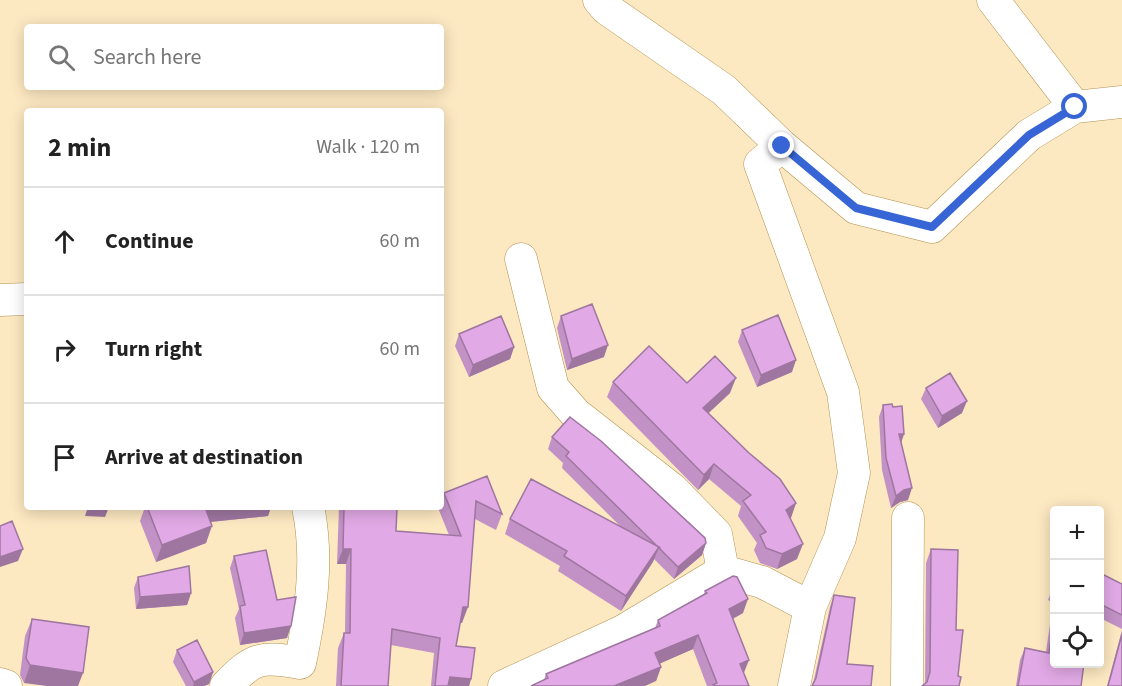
<!DOCTYPE html>
<html lang="en">
<head>
<meta charset="utf-8">
<style>
  :root { --surface:#fff; --page:#f2f2f2; --text:#222; --muted:#767676; --line:#e0e0e0 }
  body { margin:0; font-family:"Source Sans 3",sans-serif; background:var(--page); color:var(--text) }
  .controls { position:absolute; right:18px; bottom:18px; display:grid; overflow:hidden; border-radius:6px; box-shadow:0 3px 15px #0003 }
  .controls button { width:54px; height:54px; display:grid; place-items:center; padding:0; border:0; border-bottom:2px solid var(--line); background:var(--surface); color:var(--text); font:30px sans-serif }
  .stop { position:absolute; width:18px; height:18px; margin:-14px; border:4px solid #3765d5; border-radius:50%; background:#fff }
  .stop.end { background:#3765d5; border-color:#fff; box-shadow:0 2px 6px #0008 }
  .list { margin:0; padding:0; list-style:none }
  h2 { display:flex; justify-content:space-between; align-items:center; height:78px; margin:0; padding:0 24px; font-size:26px }
  h2 small { font-size:20px; font-weight:400; color:var(--muted) }
  .list li { display:grid; grid-template-columns:39px 1fr auto; gap:18px; align-items:center; box-sizing:border-box; height:108px; padding:0 24px; border-top:2px solid var(--line) }
  .list b { display:block; font-size:22px; white-space:nowrap }
  .list em { font-size:20px; font-style:normal; color:var(--muted) }
  .icon { flex:none; width:33px; height:33px; fill:none; stroke:currentColor; stroke-width:2; stroke-linecap:round; stroke-linejoin:round }
  .map { position:relative; flex:none; width:1122px; height:686px; overflow:hidden }
  .search { position:absolute; background:var(--surface); box-shadow:0 3px 15px #0003; left:24px; top:24px; width:420px; height:66px; display:flex; align-items:center; gap:15px; box-sizing:border-box; padding:0 21px; border-radius:6px; color:var(--muted); font-size:22px }
  .panel { position:absolute; background:var(--surface); box-shadow:0 3px 15px #0003; left:24px; top:108px; width:420px; height:402px; border-radius:6px }
  .map>svg:first-child { display:block }
  .lines { fill:none; stroke-linecap:round; stroke-linejoin:round }
  .minor-casing { stroke:#b39352; stroke-width:33 }
  .minor { stroke:#fff; stroke-width:32 }
  .wall { fill:#c291c5 }
  .shaded-wall { fill:#9e76a0 }
  .building { fill:#e1a9e5; stroke:#9e76a0; stroke-width:1.5 }
  .route { stroke:#3765d5; stroke-width:8 }
</style>
</head>
<body>
<div class="map">
<svg width="1122" height="686" viewBox="0 0 1122 686">
  <rect width="100%" height="100%" fill="#fce8c1"/>
  <g class="lines">
    <!-- minor casing -->
    <g class="minor-casing">
      <path id="minor" d="M599 0 607 9 724 90 782 146 856 208 932 227 1029 135 1075 107 1122 102
        M993 0 1075 107
        M782 146 760 164 843 392 854 473 840 538 810 607 794 686
        M521 259 553 388 576 414 672 489 716 534 723 571
        M0 300 27 299
        M0 684 6 686
        M226 686C254 657 261 656 300 663 311 611 319 559 308 507
        M504 686 623 631 723 571 762 582 810 607
        M907 686 908 518"/>
    </g>
    <!-- minor -->
    <use href="#minor" class="minor"/>
  </g>
  <!-- wall -->
  <path class="wall" d="M561 316 604 357 567 370 557 328Z
    M742 330 792 372 757 387 738 342Z
    M459 334 514 347 510 359 469 377 455 346Z
    M613 382 687 383 730 393 708 413 796 503 790 519 797 559 777 569 760 563 754 550 757 543 738 516 741 506 709 479 698 490 607 397Z
    M926 388 962 413 938 428 921 399Z
    M883 405 904 434 901 442 908 500 900 502 891 508 882 470 879 417Z
    M552 437 706 543 702 555 674 579 654 559 621 611 558 571 560 566 505 534 510 519 621 527 562 468 563 463 548 449Z
    M487 476 502 514 496 530 475 519 462 623H460L456 646 471 679 469 686H431L434 653 391 645 388 686H336L338 648 344 633H345L346 564H337L339 507H397L396 531 449 535 438 508V507H441V500L444 493Z
    M145 507H271L268 516 211 522 206 543 156 562 140 521Z
    M931 549 956 630 958 676 925 684 926 563Z
    M234 556 277 600 287 638 240 645 235 618 239 609 230 568Z
    M1100 573 1122 584V629L1100 618Z
    M138 577 191 593 187 605 136 609 134 588Z
    M1054 585V663L1081 686H1016L1020 660 1025 648 1046 652 1053 603 1048 600Z
    M705 591 743 613 733 619 744 674 749 686H707L693 649 660 663 661 667 656 681 544 680 546 674 655 628 658 620 704 594Z
    M834 595 855 598 813 684 830 607Z
    M32 619 89 627 24 683 20 675 25 636Z
    M1122 630V686H1107Z
    M177 650 213 672 209 684 204 686H186L173 662Z"/>
  <!-- shaded-wall -->
  <path class="shaded-wall" d="M608 345 604 357 567 370 572 359Z
    M514 347 510 359 469 377 473 365Z
    M796 360 792 372 757 387 761 375Z
    M736 378 730 393 698 423 703 408Z
    M967 401 962 413 938 428 942 416Z
    M899 434H904L900 446Z
    M714 464 709 479 698 490 704 475Z
    M912 488 908 500 900 502 891 508 896 496 904 490Z
    M796 503 791 518 780 525 786 510Z
    M88 507H109L105 517 85 516Z
    M204 507H271L268 516 198 523Z
    M212 526 206 543 156 562 162 545Z
    M706 543 702 555 674 579 678 567Z
    M803 544 797 559 777 569 782 554Z
    M659 547 653 562 621 611 626 596Z
    M23 549 18 561 0 567V557Z
    M343 549H351L346 564H337Z
    M191 593 187 605 136 609 140 597Z
    M748 599 743 613 724 623 729 609Z
    M463 607H468L462 623H458Z
    M291 626 287 638 240 645 244 633Z
    M698 635 693 649 650 668 655 653Z
    M749 660 743 675 740 664Z
    M30 665 83 673 78 686H47L24 683Z
    M661 667 656 681 645 686H614Z
    M213 672 209 684 204 686H193L194 682Z
    M450 677 471 679 469 686H446Z"/>
  <!-- building -->
  <path class="building" d="M592 304 608 345 572 359 561 316Z
    M778 315 796 360 761 375 742 330Z
    M501 316 514 347 473 365 459 334Z
    M649 346 687 383 715 356 736 378 703 408 749 453 780 479 796 503 786 510 803 544 782 554 766 548 760 535 766 532 743 501 751 495 714 464 704 475 613 382Z
    M950 373 967 401 942 416 926 388Z
    M892 404 893 407 902 406 904 434H899L912 488 904 490 896 496 886 458 883 405Z
    M570 417 601 441 705 538 706 543 678 567 658 547H659L656 545 566 456 569 452 552 437Z
    M487 476 502 514 476 501 468 607H463L456 646 475 648 471 679 450 677 448 686H435L440 638 392 629 388 686H341L344 633H350L351 549H343L344 507H397L396 531 461 536 444 493Z
    M531 479 659 547 626 596 564 556 567 551 510 519Z
    M147 507H205L212 526 162 545Z
    M12 521 23 549 0 557V526Z
    M931 549 958 550 956 630H963L958 676 961 677 959 686H922L927 682 930 672Z
    M266 550 277 600 296 597 291 626 244 633 240 606 245 605 234 556Z
    M189 566 191 593 140 597 138 577Z
    M1100 573 1122 584V615L1100 604Z
    M733 576 737 577 748 599 729 609 749 660 740 664 749 686H714L713 685 717 683 698 635 655 653 661 667 614 686H531L548 678 546 674 660 626 658 620 707 593 705 591Z
    M834 595 855 598 847 664 873 666 871 686H812L816 678Z
    M1054 614V663H1084L1081 686H1018L1025 648 1049 653Z
    M32 619 89 627 83 673 30 665 26 658Z
    M1122 634V686H1108Z
    M197 640 213 672 194 682 177 650Z"/>
  <g class="lines">
    <!-- route -->
    <path class="route" d="M782 146 856 208 932 227 1029 135 1075 107"/>
  </g>
</svg>
<div class="controls">
<button>+</button>
<button>−</button>
<button><svg class="icon" aria-label="locate" viewBox="0 0 24 24"><circle cx="12" cy="12" r="6"/><path d="M12 2v4M12 18v4M2 12h4M18 12h4"/></svg></button>
</div>
<div class="stop" style="left:1075px;top:107px"></div>
<div class="stop end" style="left:782px;top:146px"></div>
<div class="search"><svg class="icon" aria-label="search" viewBox="0 0 24 24"><circle cx="10" cy="10" r="6"/><path d="M15 15l6 6"/></svg>Search here</div>
<section class="panel">
<h2>2 min<small>Walk · 120 m</small></h2>
<ul class="list">
<li><svg class="icon" aria-label="ahead" viewBox="0 0 24 24"><path d="M12 20V5M6 11l6-6 6 6"/></svg><div><b>Continue</b></div><em>60 m</em></li>
<li><svg class="icon" aria-label="right" viewBox="0 0 24 24"><path d="M7 20v-9h11M14 6l5 5-5 5"/></svg><div><b>Turn right</b></div><em>60 m</em></li>
<li><svg class="icon" aria-label="arrive" viewBox="0 0 24 24"><path d="M6 21V4h12l-3 4 3 4H6"/></svg><div><b>Arrive at destination</b></div></li>
</ul>
</section>
</div>
</body>
</html>
